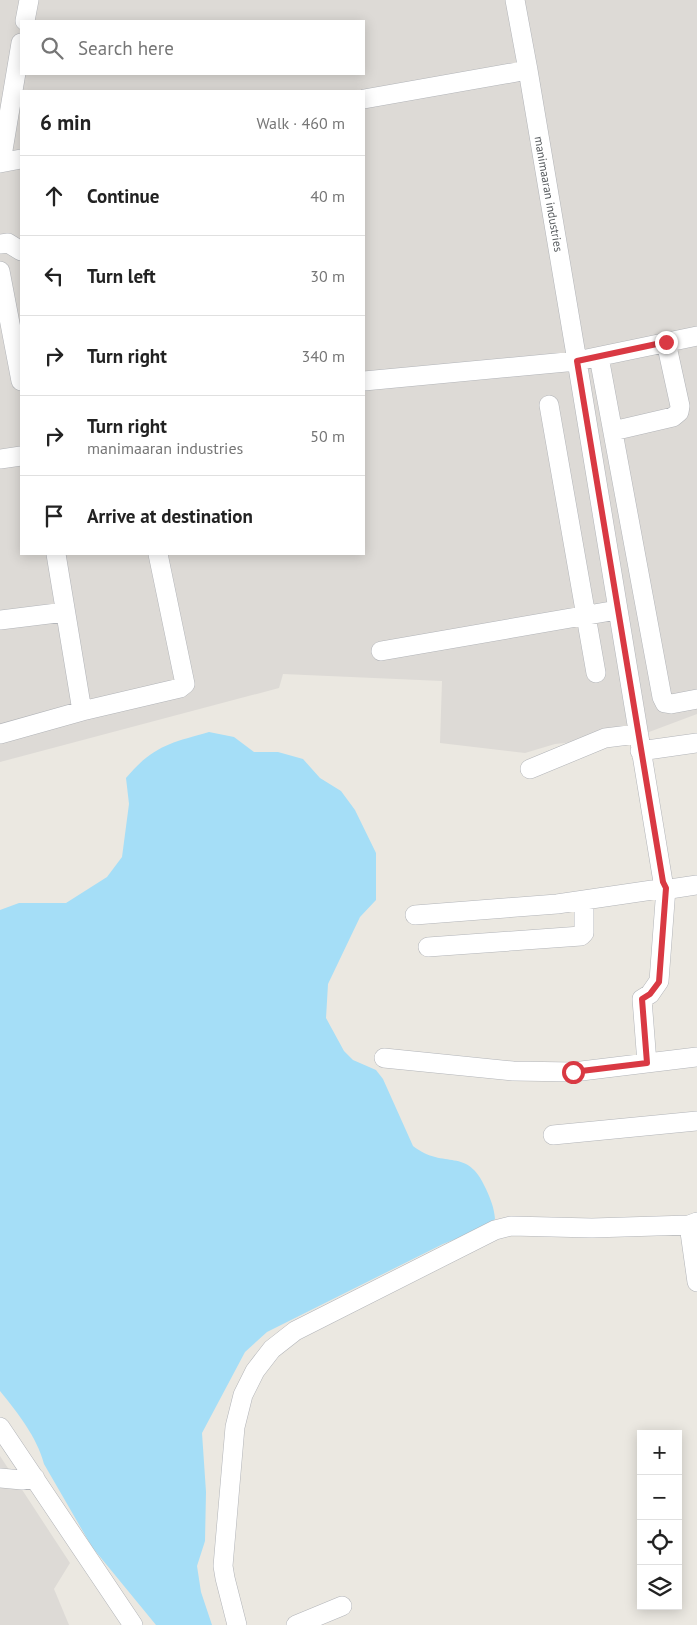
<!DOCTYPE html>
<html lang="en">
<head>
<meta charset="utf-8">
<style>
  :root { --surface:#fff; --page:#f6f6f6; --text:#222; --muted:#767676; --line:#e0e0e0 }
  body { margin:0; font-family:"PT Sans",sans-serif; background:var(--page); color:var(--text) }
  .controls { position:absolute; right:15px; bottom:15px; display:grid; overflow:hidden; border-radius:0px; box-shadow:0 2px 12px #0003 }
  .controls button { width:45px; height:45px; display:grid; place-items:center; padding:0; border:0; border-bottom:1px solid var(--line); background:var(--surface); color:var(--text); font:25px sans-serif }
  .stop { position:absolute; width:15px; height:15px; margin:-11px; border:4px solid #d93943; border-radius:50%; background:#fff }
  .stop.end { background:#d93943; border-color:#fff; box-shadow:0 1px 5px #0008 }
  .list { margin:0; padding:0; list-style:none }
  h2 { display:flex; justify-content:space-between; align-items:center; height:65px; margin:0; padding:0 20px; font-size:21px }
  h2 small { font-size:16px; font-weight:400; color:var(--muted) }
  .list li { display:grid; grid-template-columns:32px 1fr auto; gap:15px; align-items:center; box-sizing:border-box; height:80px; padding:0 20px; border-top:1px solid var(--line) }
  .list b { display:block; font-size:19px; white-space:nowrap }
  .list p { margin:0; font-size:16px; white-space:nowrap; color:var(--muted) }
  .list em { font-size:16px; font-style:normal; color:var(--muted) }
  .icon { flex:none; width:28px; height:28px; fill:none; stroke:currentColor; stroke-width:2; stroke-linecap:round; stroke-linejoin:round }
  .map { position:relative; flex:none; width:697px; height:1625px; overflow:hidden }
  .search { position:absolute; background:var(--surface); box-shadow:0 2px 12px #0003; left:20px; top:20px; width:345px; height:55px; display:flex; align-items:center; gap:12px; box-sizing:border-box; padding:0 18px; border-radius:0px; color:var(--muted); font-size:19px }
  .panel { position:absolute; background:var(--surface); box-shadow:0 2px 12px #0003; left:20px; top:90px; width:345px; height:465px; border-radius:0px }
  .map>svg:first-child { display:block }
  .industrial { fill:#dddad6; fill-rule:evenodd }
  .water { fill:#a5def7 }
  .lines { fill:none; stroke-linecap:round; stroke-linejoin:round }
  .minor-casing { stroke:#b2b4b8; stroke-width:20 }
  .minor { stroke:#fff; stroke-width:19 }
  .route { stroke:#d93943; stroke-width:6 }
  .labels { text-anchor:middle; dominant-baseline:central; stroke-width:4.5; stroke-linejoin:round; paint-order:stroke }
  .street-label { font-size:12px; fill:#5a5e61; stroke:#fff }
</style>
</head>
<body>
<div class="map">
<svg width="697" height="1625" viewBox="0 0 697 1625">
  <rect width="100%" height="100%" fill="#ebe8e1"/>
  <!-- industrial -->
  <path class="industrial" d="M0 0H697V714L641 735 555 744 525 753 440 743 442 681 283 674 279 688 0 762ZM21 21H364V74H21ZM21 91H364V554H21Z
    M0 1456 70 1563 54 1589 69 1625H0Z"/>
  <!-- water -->
  <path class="water" d="M209 732 234 737 254 752H278L303 759 320 778 341 791 355 810 376 853V900L360 917 328 984 326 1018 344 1051 353 1060 376 1070 383 1079 413 1146C445 1171 467 1145 486 1189 491 1200 494 1208 495 1219L486 1227 443 1244 267 1332 245 1352 202 1433 206 1492 205 1541 197 1566 201 1592 212 1625H156L92 1547 44 1464C37 1437 17 1412 0 1391V910L19 903H66L107 877 122 857 129 804 126 778C153 746 170 743 209 732Z"/>
  <g class="lines">
    <!-- minor casing -->
    <g class="minor-casing">
      <path id="minor" d="M515 0 528 70
        M25 21 29 0
        M364 99 528 70 577 361 697 336
        M1 162 21 43
        M0 163 21 159
        M0 244 8 243 21 251
        M0 271 21 381
        M599 357 662 697 665 703 671 704 697 699
        M364 381 577 361 663 882 666 888 670 889 697 885
        M549 405 596 673
        M613 431 673 417 679 412 680 406 666 342
        M0 459 21 456
        M56 554 82 711
        M0 620 65 612
        M381 651 617 610
        M0 734 82 711 180 688 185 684 158 554
        M640 751 697 743
        M530 769 605 738 637 734
        M415 915 557 904 666 888 659 981 650 994 642 999 647 1063
        M428 947 581 936 584 933V900
        M384 1058 513 1071 573 1072 697 1057
        M553 1135 697 1121
        M689 1225 697 1282
        M0 1427 133 1625
        M0 1478 22 1480 35 1478
        M237 1625 225 1578 223 1566 235 1427 243 1395 255 1371 272 1349 295 1331 495 1230 511 1226 592 1228 689 1225 697 1222
        M296 1625 342 1606"/>
    </g>
    <!-- minor -->
    <use href="#minor" class="minor"/>
  </g>
  <g class="lines">
    <!-- route -->
    <path class="route" d="M573 1072 647 1063 642 999 650 994 659 982 666 888 663 882 577 361 666 342"/>
  </g>
  <g class="labels">
    <!-- street labels -->
    <g class="street-label">
      <text transform="translate(549 194) rotate(80)">manimaaran industries</text>
    </g>
  </g>
</svg>
<div class="controls">
<button>+</button>
<button>−</button>
<button><svg class="icon" aria-label="locate" viewBox="0 0 24 24"><circle cx="12" cy="12" r="6"/><path d="M12 2v4M12 18v4M2 12h4M18 12h4"/></svg></button>
<button><svg class="icon" aria-label="layers" viewBox="0 0 24 24"><path d="M12 4l9 5-9 5-9-5zM3 14l9 5 9-5"/></svg></button>
</div>
<div class="stop" style="left:573px;top:1072px"></div>
<div class="stop end" style="left:666px;top:342px"></div>
<div class="search"><svg class="icon" aria-label="search" viewBox="0 0 24 24"><circle cx="10" cy="10" r="6"/><path d="M15 15l6 6"/></svg>Search here</div>
<section class="panel">
<h2>6 min<small>Walk · 460 m</small></h2>
<ul class="list">
<li><svg class="icon" aria-label="ahead" viewBox="0 0 24 24"><path d="M12 20V5M6 11l6-6 6 6"/></svg><div><b>Continue</b></div><em>40 m</em></li>
<li><svg class="icon" aria-label="left" viewBox="0 0 24 24"><path d="M17 20v-9H6M10 6l-5 5 5 5"/></svg><div><b>Turn left</b></div><em>30 m</em></li>
<li><svg class="icon" aria-label="right" viewBox="0 0 24 24"><path d="M7 20v-9h11M14 6l5 5-5 5"/></svg><div><b>Turn right</b></div><em>340 m</em></li>
<li><svg class="icon" aria-label="right" viewBox="0 0 24 24"><path d="M7 20v-9h11M14 6l5 5-5 5"/></svg><div><b>Turn right</b><p>manimaaran industries</p></div><em>50 m</em></li>
<li><svg class="icon" aria-label="arrive" viewBox="0 0 24 24"><path d="M6 21V4h12l-3 4 3 4H6"/></svg><div><b>Arrive at destination</b></div></li>
</ul>
</section>
</div>
</body>
</html>
